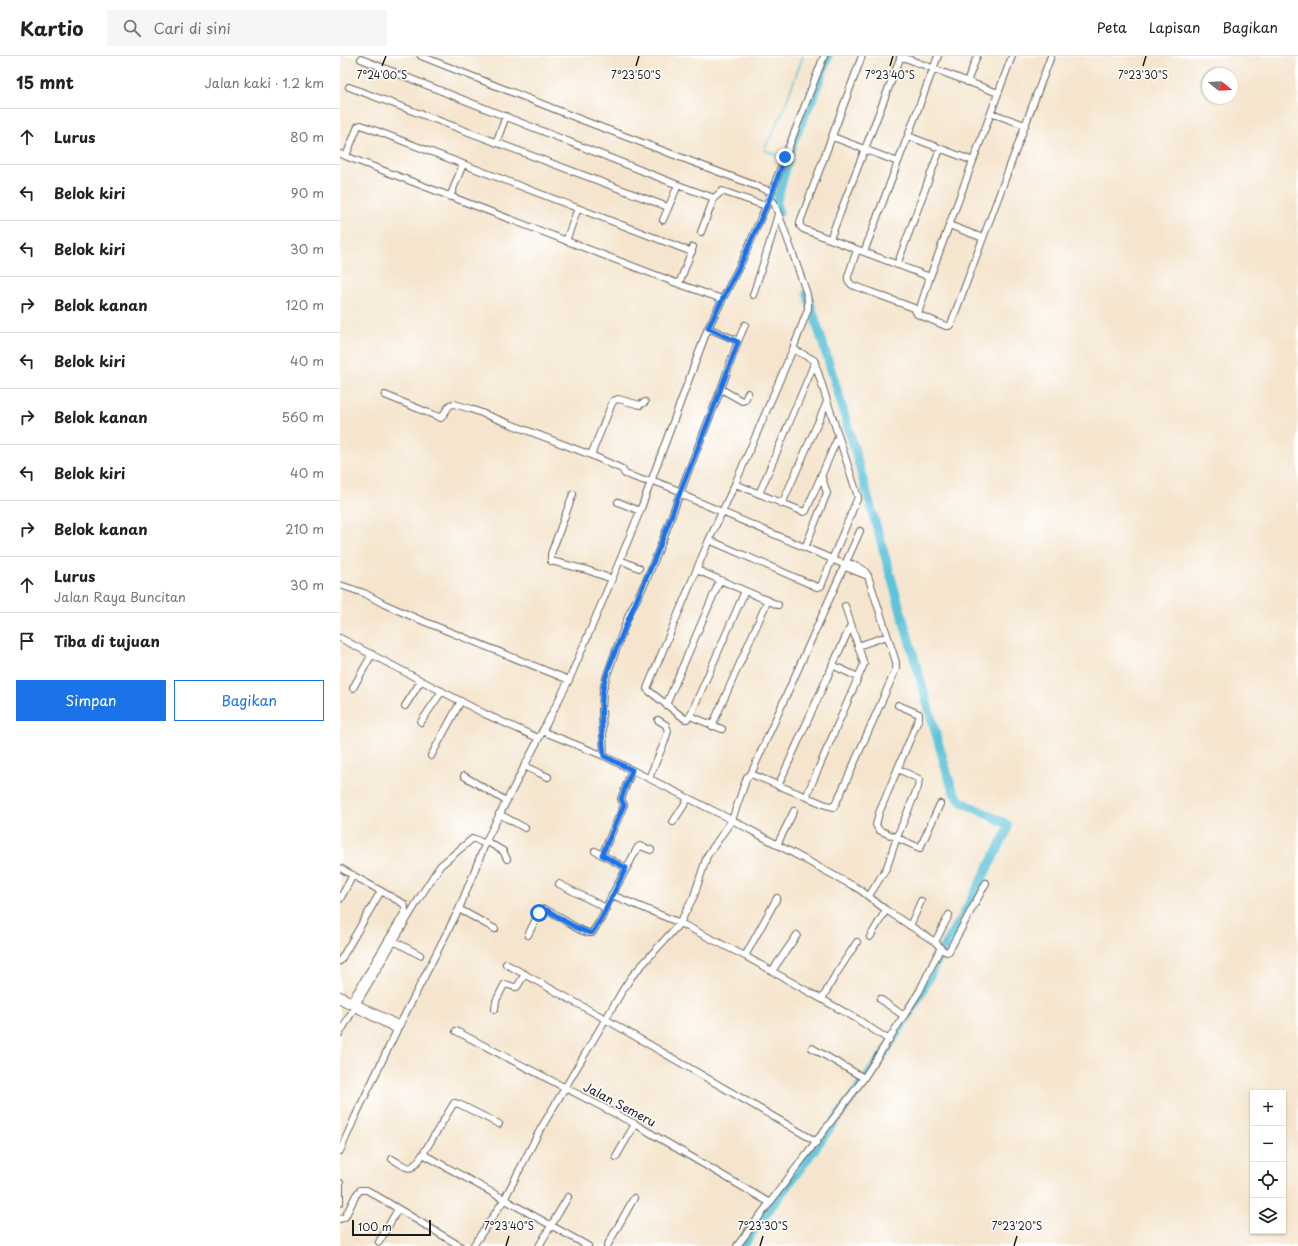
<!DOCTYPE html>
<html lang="id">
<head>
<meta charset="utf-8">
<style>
  :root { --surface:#fff; --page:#f6f6f6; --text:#222; --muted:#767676; --line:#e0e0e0; --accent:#1a73e8 }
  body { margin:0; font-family:"Playpen Sans",sans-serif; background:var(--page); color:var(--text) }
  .controls { position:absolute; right:12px; bottom:12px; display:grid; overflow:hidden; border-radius:0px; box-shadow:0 1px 3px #0004 }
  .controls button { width:36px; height:36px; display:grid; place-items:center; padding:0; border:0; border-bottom:1px solid var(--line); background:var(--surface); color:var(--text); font:20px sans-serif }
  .compass { position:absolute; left:862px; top:12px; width:36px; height:36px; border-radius:50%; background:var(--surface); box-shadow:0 1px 3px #0004; rotate:108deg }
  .scale { position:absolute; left:12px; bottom:10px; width:79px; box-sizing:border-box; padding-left:4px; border:2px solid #1c1c1c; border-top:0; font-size:11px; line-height:14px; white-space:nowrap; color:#1c1c1c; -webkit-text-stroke:3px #fff; paint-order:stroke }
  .stop { position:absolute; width:12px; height:12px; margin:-9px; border:3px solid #1a73e8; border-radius:50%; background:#fff }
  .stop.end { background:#1a73e8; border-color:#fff; box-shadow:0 1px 4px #0008 }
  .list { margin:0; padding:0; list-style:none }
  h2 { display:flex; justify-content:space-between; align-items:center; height:52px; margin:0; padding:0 16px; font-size:17px }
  h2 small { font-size:13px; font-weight:400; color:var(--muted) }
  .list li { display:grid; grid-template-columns:26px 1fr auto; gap:12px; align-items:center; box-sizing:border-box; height:56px; padding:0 16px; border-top:1px solid var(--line) }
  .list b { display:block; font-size:15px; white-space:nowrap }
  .list p { margin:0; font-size:13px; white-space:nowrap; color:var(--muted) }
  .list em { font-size:13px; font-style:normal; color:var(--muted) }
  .actions { display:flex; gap:8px; padding:12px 16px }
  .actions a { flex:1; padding:9px 0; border:1px solid var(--accent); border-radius:0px; text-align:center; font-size:14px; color:var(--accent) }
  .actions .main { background:var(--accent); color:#fff }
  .icon { flex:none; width:22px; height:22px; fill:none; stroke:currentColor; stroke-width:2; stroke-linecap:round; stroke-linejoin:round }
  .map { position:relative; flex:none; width:958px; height:1190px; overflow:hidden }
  header { display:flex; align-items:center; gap:24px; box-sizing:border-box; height:56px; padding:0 20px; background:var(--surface); border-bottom:1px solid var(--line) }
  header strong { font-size:19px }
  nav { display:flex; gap:22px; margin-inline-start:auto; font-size:14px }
  .search { width:280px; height:36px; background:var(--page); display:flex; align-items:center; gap:10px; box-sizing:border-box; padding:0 14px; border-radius:0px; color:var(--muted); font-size:15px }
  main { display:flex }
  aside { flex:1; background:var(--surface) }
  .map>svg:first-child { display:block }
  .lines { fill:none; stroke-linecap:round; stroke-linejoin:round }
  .stream { stroke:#5cc3d9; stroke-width:1.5 }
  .river { stroke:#5cc3d9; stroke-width:9 }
  .minor-casing { stroke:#68625a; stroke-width:8 }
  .minor { stroke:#fff; stroke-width:6 }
  .route { stroke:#1a73e8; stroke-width:5 }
  .ticks { fill:none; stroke:#1c1c1c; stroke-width:1.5 }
  .labels { text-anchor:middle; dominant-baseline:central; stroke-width:3; stroke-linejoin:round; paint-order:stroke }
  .street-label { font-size:12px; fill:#1c1c1c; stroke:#fff }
  .ticks-label { font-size:10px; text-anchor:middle; fill:#1c1c1c; stroke:#fff; stroke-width:3; stroke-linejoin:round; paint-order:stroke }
</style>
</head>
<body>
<header>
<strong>Kartio</strong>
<div class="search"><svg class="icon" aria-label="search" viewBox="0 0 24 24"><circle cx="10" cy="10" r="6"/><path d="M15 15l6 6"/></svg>Cari di sini</div>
<nav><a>Peta</a><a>Lapisan</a><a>Bagikan</a></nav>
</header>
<main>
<aside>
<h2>15 mnt<small>Jalan kaki · 1.2 km</small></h2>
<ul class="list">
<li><svg class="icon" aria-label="ahead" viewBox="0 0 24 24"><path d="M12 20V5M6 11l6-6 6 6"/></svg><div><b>Lurus</b></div><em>80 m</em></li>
<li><svg class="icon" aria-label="left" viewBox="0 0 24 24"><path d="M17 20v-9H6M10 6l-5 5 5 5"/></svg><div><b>Belok kiri</b></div><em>90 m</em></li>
<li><svg class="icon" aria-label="left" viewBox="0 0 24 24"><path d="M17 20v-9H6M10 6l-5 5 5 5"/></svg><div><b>Belok kiri</b></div><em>30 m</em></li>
<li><svg class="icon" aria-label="right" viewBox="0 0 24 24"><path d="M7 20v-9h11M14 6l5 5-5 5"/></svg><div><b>Belok kanan</b></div><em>120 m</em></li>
<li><svg class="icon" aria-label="left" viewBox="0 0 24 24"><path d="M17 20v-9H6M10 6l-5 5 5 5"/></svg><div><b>Belok kiri</b></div><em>40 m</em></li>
<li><svg class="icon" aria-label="right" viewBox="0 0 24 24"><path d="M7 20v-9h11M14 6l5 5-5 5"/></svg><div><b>Belok kanan</b></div><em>560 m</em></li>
<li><svg class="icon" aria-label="left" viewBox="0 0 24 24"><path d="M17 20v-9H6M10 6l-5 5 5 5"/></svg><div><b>Belok kiri</b></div><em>40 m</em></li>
<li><svg class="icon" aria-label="right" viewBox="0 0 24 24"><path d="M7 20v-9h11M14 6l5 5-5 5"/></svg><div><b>Belok kanan</b></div><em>210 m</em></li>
<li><svg class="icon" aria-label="ahead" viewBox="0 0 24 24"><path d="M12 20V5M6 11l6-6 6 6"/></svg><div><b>Lurus</b><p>Jalan Raya Buncitan</p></div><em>30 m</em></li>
<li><svg class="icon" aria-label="arrive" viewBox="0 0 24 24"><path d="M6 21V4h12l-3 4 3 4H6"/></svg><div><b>Tiba di tujuan</b></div></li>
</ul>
<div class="actions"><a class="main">Simpan</a><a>Bagikan</a></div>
</aside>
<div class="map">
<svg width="958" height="1190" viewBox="0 0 958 1190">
  <rect width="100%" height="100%" fill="#fff"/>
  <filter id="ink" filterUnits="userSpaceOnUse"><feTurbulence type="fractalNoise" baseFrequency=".025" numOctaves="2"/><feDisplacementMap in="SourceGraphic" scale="8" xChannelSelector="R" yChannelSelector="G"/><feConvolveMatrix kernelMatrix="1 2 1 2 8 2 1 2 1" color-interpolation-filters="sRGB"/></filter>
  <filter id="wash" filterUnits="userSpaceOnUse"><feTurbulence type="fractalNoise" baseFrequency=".012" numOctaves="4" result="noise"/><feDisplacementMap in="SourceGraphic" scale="16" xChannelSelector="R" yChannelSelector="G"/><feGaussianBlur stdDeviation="0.9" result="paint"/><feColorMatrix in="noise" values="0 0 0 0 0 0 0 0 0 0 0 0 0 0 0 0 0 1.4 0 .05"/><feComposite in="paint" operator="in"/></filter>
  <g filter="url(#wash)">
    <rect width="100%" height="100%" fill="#f5e5ce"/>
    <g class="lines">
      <!-- stream -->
      <path class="stream" d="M443 101 424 94 443 55 463 0"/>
      <!-- river -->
      <path class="river" d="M439 157 436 148 453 86 475 36 488 0
        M402 1190 466 1105 546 995 579 941 604 892 621 863 667 775 668 770 665 767 622 746 614 737 608 720 498 336 467 237"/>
    </g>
  </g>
  <g filter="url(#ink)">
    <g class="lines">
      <!-- minor casing -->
      <g class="minor-casing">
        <path id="minor" d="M81 0 242 64 432 136
          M522 0 460 166V170L463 173 590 221
          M560 0 658 37
          M21 3 338 129 374 142
          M627 26 637 0
          M9 31 328 151
          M651 57 685 69
          M568 80 633 105
          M493 81 558 106
          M156 87 166 60
          M0 98 339 228 382 243
          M6 100 18 70 21 69 352 196
          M110 141 123 108
          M323 164 338 129
          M609 169 643 182
          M361 176 374 142 382 135 426 150
          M490 183 561 0
          M226 185 238 152
          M517 194 508 220C507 224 509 226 512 229L574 252 577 258 606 270H609L611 268 711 0
          M524 196 598 0
          M557 209 600 93
          M339 228 353 191
          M413 239 431 183 438 158
          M578 258 590 221 672 0
          M398 285 405 269
          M381 333 402 345 405 344 408 337
          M45 339 101 362 110 349 114 348 131 353 251 399 282 413 285 418 305 425 308 424H311L337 434 347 441 492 503 503 508 505 511 528 520
          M251 399 273 345 278 343 300 349 305 346
          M395 428 464 456 466 455 498 381
          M233 438 211 498V505L247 514 272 523
          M419 438 475 306
          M278 446 300 455
          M442 448 487 346
          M369 484 477 531 481 530 518 441 474 304 453 293
          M465 492 487 437 481 419
          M280 504 299 512
          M357 514 438 549
          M0 529 24 537 44 548 78 563 229 624
          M405 535 350 660 347 663H345L309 635 307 633 308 630 369 484 395 428 453 293 468 253V246L467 238 443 170 434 147 430 142
          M0 582 145 658 198 682
          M518 590 547 580
          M492 609 518 621
          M13 632 32 598
          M326 649 380 524
          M558 649 579 658V662L539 757 536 769 539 774 580 792 600 748
          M65 650 81 625
          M350 660 382 673
          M81 666 102 635
          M372 670 428 544
          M202 675 264 700 392 764 519 833 546 854 595 886 600 891V893L607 896 609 895 646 827
          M91 700 121 645
          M264 700 262 655 263 634 267 619 289 558 306 525 322 486 346 421 381 333 398 285 368 272
          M184 710 208 721
          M411 718 486 749 494 751 505 728 556 613V606L528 520C524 512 513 506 504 508
          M124 720 166 745
          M309 722 325 685 328 675 326 669 318 664
          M438 730 511 569
          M466 741 524 608 505 550
          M159 758 185 772
          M333 766 348 743
          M146 785 163 795 167 803
          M437 789 454 755
          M255 795 286 812
          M262 799 283 751 284 749 281 743 292 714
          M0 812 64 848 65 852V856L9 949
          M219 828 266 852
          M272 839 298 791 300 790 311 794
          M529 840 547 811 557 781 578 731 579 723 558 713
          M0 843 13 819
          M119 853 155 873
          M570 870 581 845
          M188 879 199 857 201 854 204 853C218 857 239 878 252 877L261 863 272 839 340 867 405 900 517 963 549 984
          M530 881 546 854
          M54 885 80 899
          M595 886 609 859
          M405 900 437 842
          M0 905 41 835
          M166 908 260 960 477 1086
          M432 915 457 879
          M0 939 60 969
          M482 943 496 918 517 886
          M540 943 564 960
          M0 944 57 974
          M155 953 156 945 164 929 165 928 175 931H177L185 918
          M116 975 295 1068 430 1147
          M0 977 17 947 80 841 100 810 132 783H135L145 788
          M472 992 524 1022
          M159 1068 119 1048 114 1047 83 1098 248 1190
          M0 1095 15 1061 57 974 119 853 148 781 229 624 280 504 300 455 368 272 403 203 426 150 484 0
          M276 1101 295 1068
          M52 1103C70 1113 70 1118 83 1098
          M0 1127V1147
          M0 1163 5 1161 16 1139 20 1134H27L120 1190
          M39 1186 58 1153
          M133 1190 164 1144 200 1074 284 932 292 920 340 867 354 840 367 800 392 764 407 721 411 718 520 475
          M199 1190 228 1141
          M267 1190 294 1142
          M397 1190 524 1022 579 936 600 893"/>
      </g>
      <!-- minor -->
      <use href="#minor" class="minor"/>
    </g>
  </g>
  <g class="lines" filter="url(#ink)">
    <!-- route -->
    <path class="route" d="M199 857 201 854H207C217 860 241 877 252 877L261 863 286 812 262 799 283 751 284 749 281 743 292 714 264 700C262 679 260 655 263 633 266 614 275 597 282 579 294 548 309 518 321 487 330 465 337 443 346 421 364 377 382 331 398 286L368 272 403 203 430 142 445 101"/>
  </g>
  <!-- ticks -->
  <path class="ticks" d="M42 10 46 0M296 10 299 0M550 10 553 0M803 10 806 0M166 1190 169 1180M420 1190 423 1180M674 1190 677 1180"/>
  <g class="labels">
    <!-- street labels -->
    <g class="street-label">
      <text transform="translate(280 1048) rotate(28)">Jalan Semeru</text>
    </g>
  </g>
  <g class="ticks-label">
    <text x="42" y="23">7°24'00"S</text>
    <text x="296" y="23">7°23'50"S</text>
    <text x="550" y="23">7°23'40"S</text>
    <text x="803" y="23">7°23'30"S</text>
    <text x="169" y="1174">7°23'40"S</text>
    <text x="423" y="1174">7°23'30"S</text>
    <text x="677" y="1174">7°23'20"S</text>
  </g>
</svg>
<div class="controls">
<button>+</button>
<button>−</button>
<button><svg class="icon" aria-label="locate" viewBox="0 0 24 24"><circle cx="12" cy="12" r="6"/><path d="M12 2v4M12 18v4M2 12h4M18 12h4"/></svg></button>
<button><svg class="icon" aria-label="layers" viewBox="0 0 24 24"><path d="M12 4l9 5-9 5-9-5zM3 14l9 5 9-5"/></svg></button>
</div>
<svg class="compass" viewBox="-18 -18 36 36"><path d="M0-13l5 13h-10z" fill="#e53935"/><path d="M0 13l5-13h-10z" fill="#767676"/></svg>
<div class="scale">100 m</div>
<div class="stop" style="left:199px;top:857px"></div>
<div class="stop end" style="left:445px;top:101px"></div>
</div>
</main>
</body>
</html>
